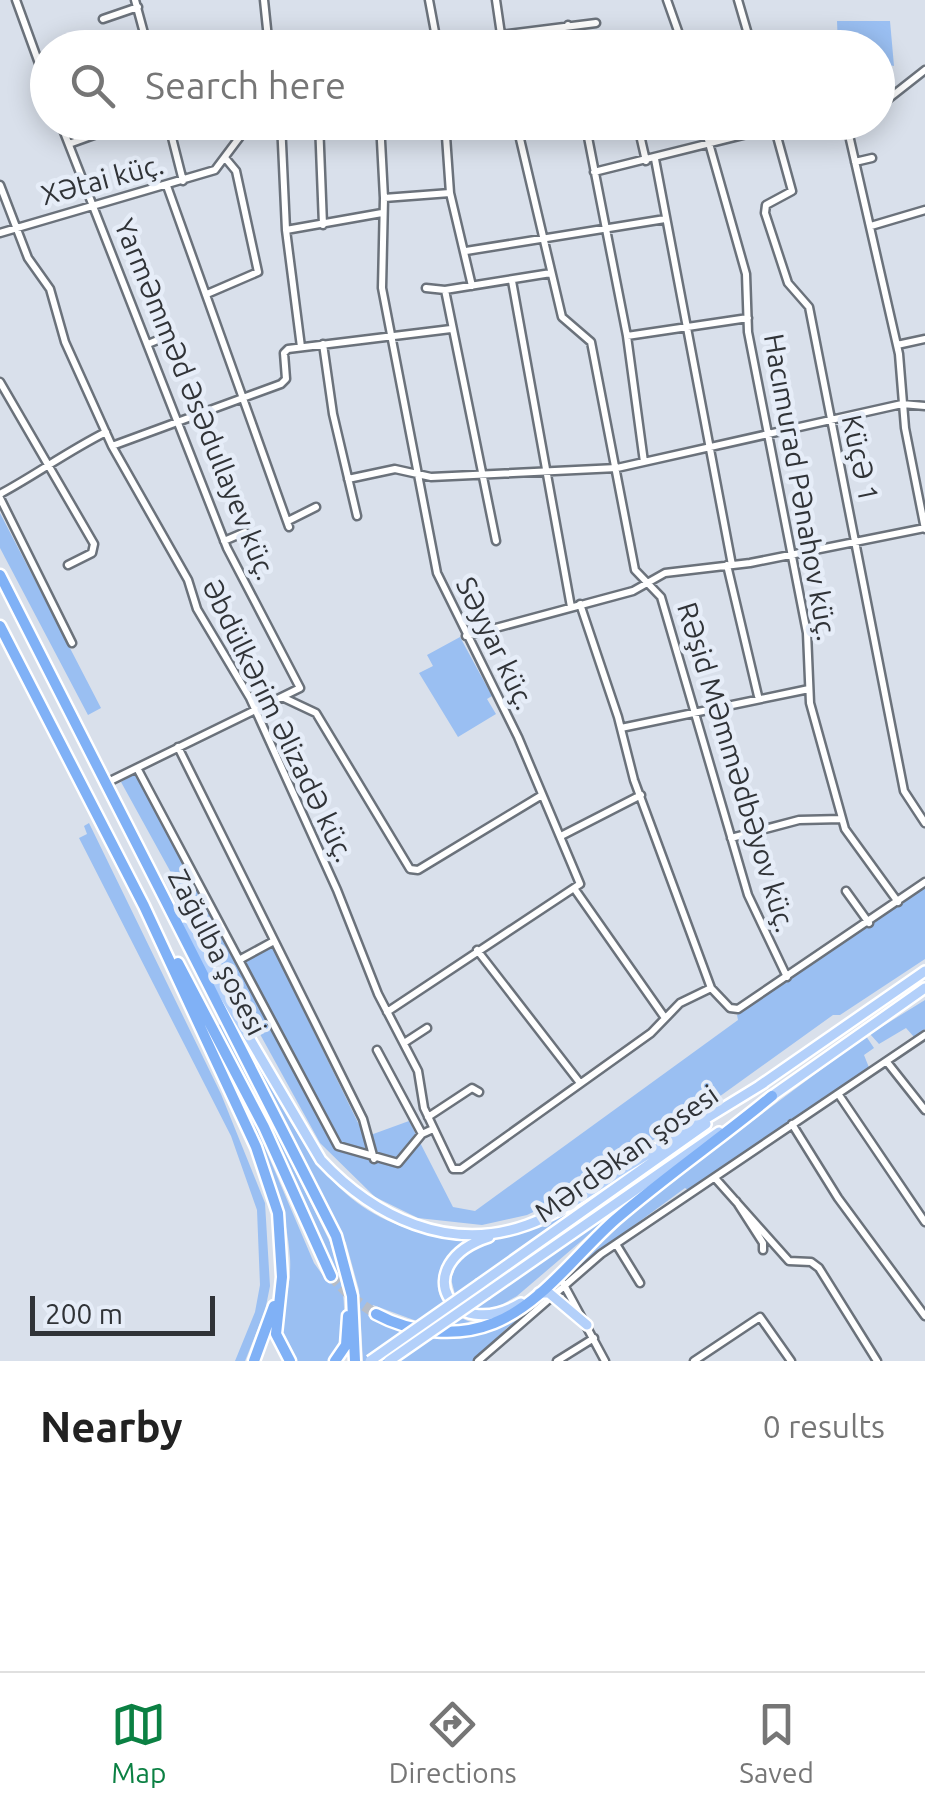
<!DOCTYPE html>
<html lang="en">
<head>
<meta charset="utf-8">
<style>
  :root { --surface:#fff; --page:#f6f6f6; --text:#222; --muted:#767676; --line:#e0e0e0; --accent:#0b8043 }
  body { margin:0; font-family:Ubuntu,sans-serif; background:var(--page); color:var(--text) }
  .scale { position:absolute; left:30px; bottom:25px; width:185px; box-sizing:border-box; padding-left:10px; border:5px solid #303337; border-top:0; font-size:28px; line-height:35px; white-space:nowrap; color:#303337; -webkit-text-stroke:8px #e6edf8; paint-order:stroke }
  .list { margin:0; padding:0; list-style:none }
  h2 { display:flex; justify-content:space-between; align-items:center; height:130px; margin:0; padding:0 40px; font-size:42px }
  h2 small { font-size:32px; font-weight:400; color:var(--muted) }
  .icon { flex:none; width:55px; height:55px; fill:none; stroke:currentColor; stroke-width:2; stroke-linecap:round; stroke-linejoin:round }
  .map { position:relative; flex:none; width:925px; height:1361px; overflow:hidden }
  .search { position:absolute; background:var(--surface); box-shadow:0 5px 25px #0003; left:30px; right:30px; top:30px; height:110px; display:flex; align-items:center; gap:25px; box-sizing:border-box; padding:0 35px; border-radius:55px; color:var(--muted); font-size:38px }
  .sheet { height:310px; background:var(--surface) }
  nav { display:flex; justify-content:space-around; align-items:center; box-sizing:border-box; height:140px; border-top:2px solid var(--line); background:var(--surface); font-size:28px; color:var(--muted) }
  nav a { display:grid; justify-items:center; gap:5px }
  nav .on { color:var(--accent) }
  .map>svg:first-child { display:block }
  .green { fill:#9abff2 }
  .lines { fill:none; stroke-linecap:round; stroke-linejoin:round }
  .highway-tunnel { stroke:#b7bdc7; stroke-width:10; stroke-dasharray:10 5; stroke-linecap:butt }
  .minor-casing { stroke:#6b727b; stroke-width:11 }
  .major-casing { stroke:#fff; stroke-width:14 }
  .highway-casing { stroke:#fff; stroke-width:15 }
  .minor { stroke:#fff; stroke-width:6 }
  .major { stroke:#b3d0fa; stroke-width:9 }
  .highway { stroke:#80b1f6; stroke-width:10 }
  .major-bridge-casing { stroke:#fff; stroke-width:14; stroke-linecap:butt }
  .major-bridge { stroke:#b3d0fa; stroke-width:9 }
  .labels { text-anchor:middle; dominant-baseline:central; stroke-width:9; stroke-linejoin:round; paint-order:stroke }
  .street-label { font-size:28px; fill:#303337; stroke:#e6edf8 }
</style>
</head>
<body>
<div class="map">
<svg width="925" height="1361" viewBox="0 0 925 1361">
  <rect width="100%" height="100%" fill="#d9e0eb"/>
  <!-- green -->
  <path class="green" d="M837 21H890L894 66 878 63V48L838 47Z
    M0 513 101 708 88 715 0 548Z
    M460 637 492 696 487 699 496 714 458 737 419 673 433 666 427 655Z
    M136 773 238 965 272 946 365 1137 409 1121 453 1207 475 1211 738 1020 737 1015 925 888V959L840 1015H833L698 1112 550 1204 527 1215 482 1225 418 1218 375 1197 320 1143 121 782Z
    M89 823 221 1094 265 1203 270 1286 265 1311 245 1361H235L255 1312 260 1285 257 1210 231 1136 79 838 87 834 84 826Z
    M925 1000V1029L914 1037 906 1028 879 1044 870 1034Z
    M222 1024 330 1242C343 1284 354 1322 330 1361H296L281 1343C280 1314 292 1287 290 1258 285 1181 244 1110 212 1041L253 1120 314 1263 327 1281 338 1273 315 1236 285 1156 218 1025Z
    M866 1036 874 1048 864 1055 870 1070 690 1191 685 1188 568 1274 648 1199Z
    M243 1040C256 1053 267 1080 277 1099 325 1184 364 1231 466 1239 429 1265 425 1307 474 1323L433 1327 373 1305 368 1316C413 1337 459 1344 506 1323 519 1317 535 1303 545 1301L507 1328 473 1361H363L359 1290 346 1243Z
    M651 1159 455 1294 451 1279 460 1256 482 1244 539 1227Z
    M672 1170 620 1208 517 1296 494 1309H471Z"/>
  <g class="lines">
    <!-- highway-tunnel -->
    <path class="highway-tunnel" d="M331 1276 351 1297 376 1314"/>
    <!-- minor casing -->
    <g class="minor-casing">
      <path id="minor" d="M16 0 48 88
        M135 0 148 48
        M264 0 269 48
        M429 0 438 48
        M496 0 503 48
        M667 0 684 48
        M738 0 752 48
        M103 19 138 7
        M568 25 571 48
        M501 35 596 23
        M627 48 678 35
        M878 107 925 70
        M60 122 227 548 300 688 106 783
        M168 122 183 181
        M281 122 286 230 301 347
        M319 122 323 225
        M380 122 384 198 382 288 437 573 518 737 580 884 387 1012
        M445 122 450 193 472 286
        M516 122 562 317 591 342 635 570 661 597 748 895 787 977
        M585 122 627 336 644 462
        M637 122 646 161
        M703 122 746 274 748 332 807 633 810 703 845 829 898 902
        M773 122 792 191 766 205 765 213 788 283 809 307 904 791 925 823
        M846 122 899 354 905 428 925 529
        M130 123 131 122
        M69 144 105 131
        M655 159 732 565
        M855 162 872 158
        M594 172 795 122
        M0 185 28 258 50 289 65 342 112 446 188 580 197 609 250 698 337 890 378 994 418 1071 424 1108 453 1169H461L651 1033 680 1003 711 988 730 1008 738 1009 925 882
        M167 186 289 527
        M384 198 450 193
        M871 226 925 210
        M286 230 382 213
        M0 233 215 170 251 122
        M466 251 665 219
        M512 281 571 607
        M426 288 445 290
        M207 294 258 272 236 171 226 159
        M627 336 748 318
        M148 344 170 335
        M323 344 333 414 357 516
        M897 345 925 339
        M0 382 94 544 92 553 68 565
        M112 446 281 384 286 379 284 353 288 349 451 329
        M348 479 395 469 431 477 617 468 902 404 925 406
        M0 494C37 474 68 451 106 432
        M0 498 72 643
        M288 521 316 507
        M224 541 245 532
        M496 541 445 290 551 273
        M727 565 758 696
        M580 604 618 717 634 780 711 988
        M466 636 633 591 665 573 750 563 925 528
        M282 697 316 713 410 869 418 870 542 795
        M621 728 809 689
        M178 747 363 1119 374 1159
        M137 768 338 1146 398 1163 422 1134 433 1129
        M561 836 641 795
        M731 838 799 820 842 819
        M576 891 665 1018
        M846 891 869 923
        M477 950 580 1083
        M239 960 274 941
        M404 1043 427 1028
        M377 1050 422 1134
        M887 1062 925 1110
        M839 1095 925 1222
        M428 1117 472 1088 479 1092
        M792 1124 838 1198 925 1316
        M715 1178 789 1261 811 1262 819 1268 877 1361
        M736 1201 763 1243V1250
        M616 1244 640 1283
        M563 1283 605 1361
        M478 1361 601 1254 925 1035
        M557 1361 594 1338
        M694 1361 760 1317 791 1361"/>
    </g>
    <!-- major casing -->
    <g class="major-casing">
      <path id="major" d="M184 927 321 1160C374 1217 449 1253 527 1225 563 1212 595 1187 627 1167 672 1139 718 1111 764 1083
        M759 1086 925 971
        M769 1098 925 988
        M489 1237C408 1263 449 1345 521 1303
        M480 1284 706 1124
        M487 1293 719 1132
        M539 1293H549L587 1325"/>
    </g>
    <!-- highway casing -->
    <g class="highway-casing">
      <path id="highway" d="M0 575 336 1236 352 1296 355 1361
        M0 626 144 906 256 1147 278 1213 282 1277 276 1334 290 1361
        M178 963 264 1127 331 1276
        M376 1314C411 1333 457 1338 494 1323 542 1304 578 1252 616 1219 666 1176 721 1138 772 1096
        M254 1361 274 1306
        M335 1361 346 1345 348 1316"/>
    </g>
    <!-- minor -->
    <use href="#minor" class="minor"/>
    <!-- major -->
    <use href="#major" class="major"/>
    <!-- highway -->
    <use href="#highway" class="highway"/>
    <!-- major-bridge casing -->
    <g class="major-bridge-casing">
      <path id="major-bridge" d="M370 1361 480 1284
        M389 1361 487 1293"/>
    </g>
    <!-- major-bridge -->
    <use href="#major-bridge" class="major-bridge"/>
  </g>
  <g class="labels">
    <!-- street labels -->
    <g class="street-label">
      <text transform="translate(102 179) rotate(-15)">Xətai küç.</text>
      <text transform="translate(196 399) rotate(68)">Yarməmməd Əsədullayev küç.</text>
      <text transform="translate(861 458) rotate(78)">Küçə 1</text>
      <text transform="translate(801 487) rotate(80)">Hacımurad Pənahov küç.</text>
      <text transform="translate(496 643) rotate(64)">Səyyar küç.</text>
      <text transform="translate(279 720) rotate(64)">Əbdülkərim Əlizadə küç.</text>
      <text transform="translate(737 767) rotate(73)">Rəşid Məmmədbəyov küç.</text>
      <text transform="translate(218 952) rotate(63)">Zağulba şosesi</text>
      <text transform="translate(626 1153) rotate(-35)">Mərdəkan şosesi</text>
    </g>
  </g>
</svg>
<div class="scale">200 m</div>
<div class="search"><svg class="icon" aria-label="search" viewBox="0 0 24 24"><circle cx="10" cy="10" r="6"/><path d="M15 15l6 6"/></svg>Search here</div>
</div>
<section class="sheet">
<h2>Nearby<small>0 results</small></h2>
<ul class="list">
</ul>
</section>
<nav>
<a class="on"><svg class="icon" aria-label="map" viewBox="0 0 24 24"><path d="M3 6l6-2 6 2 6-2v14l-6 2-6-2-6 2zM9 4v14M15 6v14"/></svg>Map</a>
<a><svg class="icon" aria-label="directions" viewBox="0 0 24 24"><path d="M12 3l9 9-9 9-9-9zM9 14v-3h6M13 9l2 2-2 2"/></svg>Directions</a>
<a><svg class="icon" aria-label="saved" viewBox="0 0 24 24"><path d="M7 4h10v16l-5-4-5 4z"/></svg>Saved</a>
</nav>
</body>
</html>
